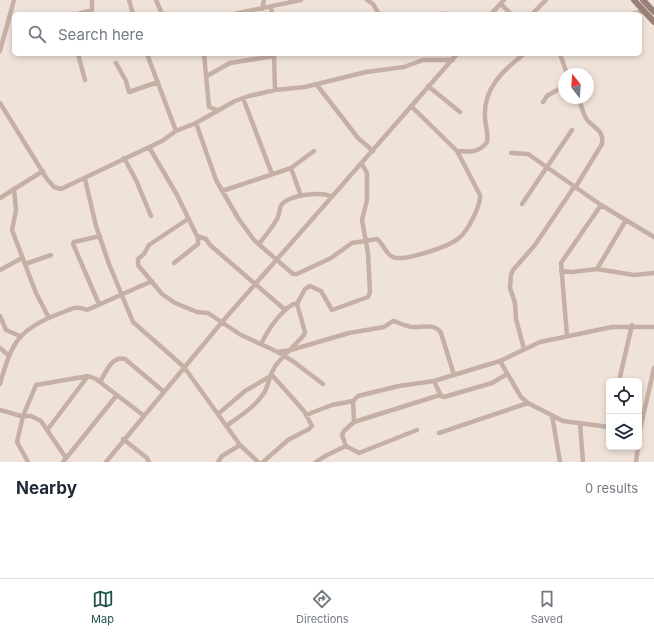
<!DOCTYPE html>
<html lang="en">
<head>
<meta charset="utf-8">
<style>
  :root { --surface:#fff; --page:#f2f2f3; --text:#1f2937; --muted:#747a83; --line:#e0e1e3; --accent:#1e524f }
  body { margin:0; font-family:Inter,sans-serif; background:var(--page); color:var(--text) }
  .controls { position:absolute; right:12px; bottom:12px; display:grid; overflow:hidden; border-radius:6px; box-shadow:0 2px 6px #0003 }
  .controls button { width:36px; height:36px; display:grid; place-items:center; padding:0; border:0; border-bottom:1px solid var(--line); background:var(--surface); color:var(--text); font:20px sans-serif }
  .compass { position:absolute; left:558px; top:68px; width:36px; height:36px; border-radius:50%; background:var(--surface); box-shadow:0 2px 6px #0003; rotate:343deg }
  .list { margin:0; padding:0; list-style:none }
  h2 { display:flex; justify-content:space-between; align-items:center; height:52px; margin:0; padding:0 16px; font-size:17px }
  h2 small { font-size:13px; font-weight:400; color:var(--muted) }
  .icon { flex:none; width:22px; height:22px; fill:none; stroke:currentColor; stroke-width:2; stroke-linecap:round; stroke-linejoin:round }
  .map { position:relative; flex:none; width:654px; height:462px; overflow:hidden }
  .search { position:absolute; background:var(--surface); box-shadow:0 2px 6px #0003; left:12px; right:12px; top:12px; height:44px; display:flex; align-items:center; gap:10px; box-sizing:border-box; padding:0 14px; border-radius:6px; color:var(--muted); font-size:15px }
  .sheet { height:116px; background:var(--surface) }
  nav { display:flex; justify-content:space-around; align-items:center; box-sizing:border-box; height:56px; border-top:1px solid var(--line); background:var(--surface); font-size:11px; color:var(--muted) }
  nav a { display:grid; justify-items:center; gap:2px }
  nav .on { color:var(--accent) }
  .map>svg:first-child { display:block }
  .lines { fill:none; stroke-linecap:round; stroke-linejoin:round }
  .street { stroke:#c6b0a5; stroke-width:4.5 }
  .secondary { stroke:#9a7f77; stroke-width:6 }
</style>
</head>
<body>
<div class="map">
<svg width="654" height="462" viewBox="0 0 654 462">
  <rect width="100%" height="100%" fill="#efe2d8"/>
  <g class="lines">
    <!-- street -->
    <path class="street" d="M129 0 133 14
      M156 0 162 14
      M367 0 373 4 379 14
      M501 4 511 14
      M271 7 272 14
      M262 9 264 0
      M78 14 92 10V0
      M234 14 301 0
      M440 14H447
      M491 14 504 0
      M532 14 546 0
      M631 14 644 11
      M0 51 14 0
      M78 54 85 80
      M147 54 176 131
      M204 54 209 107 217 110
      M274 54 275 90
      M560 54 567 74
      M116 63 126 81 129 92 158 82
      M207 76 230 63 274 56
      M317 85 358 138 373 151
      M428 86 460 112
      M243 98 272 174
      M543 102 547 96 564 86
      M0 103 47 179 54 187 61 189 162 141 176 131 196 123 235 101 249 96 275 90 305 87 366 72 404 67 423 60H453
      M196 123 216 180 238 218 254 240 293 274H297L331 258 352 243 377 239C383 243 386 255 393 257 404 262 450 246 459 238 468 231 481 205 480 195L457 151 411 106
      M149 147 177 195 197 236 206 239 210 245 283 308 286 309
      M457 151C469 152 479 153 487 142 489 135 485 125 485 117 483 89 503 70 524 54
      M511 153 528 154 601 205 654 237
      M124 158 136 180 151 216
      M291 168 301 196
      M85 179 96 226 109 264 133 322 184 367 240 445 258 462
      M575 188 602 144C604 131 596 129 588 121 583 116 582 105 578 98
      M14 189 16 210 12 230 36 293 49 318
      M222 191 291 168 314 151
      M0 198 43 171
      M522 204 572 130
      M188 219 149 245 144 254 138 259V265L162 294 175 303 197 312 208 313 241 335 278 352 294 362 323 384
      M259 244C265 236 272 228 277 219 280 214 279 207 282 204 292 194 320 192 331 196
      M174 263 198 244V237
      M25 264 51 255
      M597 269 626 220
      M0 270 22 258
      M561 271 572 272 597 269 634 275 654 273
      M99 304 73 244 74 242 100 236
      M0 316 6 330 20 336
      M567 336 561 263 601 205
      M261 344C269 328 278 314 293 304H297
      M0 348 8 355
      M524 349 516 319 515 303 510 288 511 275 513 270 535 245 574 187
      M278 352 291 350 349 333 384 327 393 321C398 322 402 325 408 326 418 330 434 321 441 333L454 375
      M500 361 521 397 528 403 563 421 609 427
      M434 381 441 396 444 397 492 383 507 374
      M619 381 632 325
      M100 382C106 372 112 355 125 359L163 391
      M0 384C12 342 18 329 61 313 72 309 76 305 87 310L152 281
      M0 410 21 416H31L41 421 66 458
      M218 414 245 391 269 377
      M306 415 332 405 353 401
      M552 415 560 462
      M354 422 353 401 358 396 399 386 434 381 500 361 540 342 612 327H654
      M580 423 583 462
      M226 426C239 417 255 407 264 393 269 385 269 375 276 365 284 355 295 345 304 335L305 332 297 304 305 289 310 286 321 291 332 310 368 297 370 292 368 253 362 220 367 200V173L362 164
      M48 429 88 376 96 379 143 415
      M417 430 359 453 346 446 342 435 344 431 354 422 440 395
      M439 433 528 403
      M639 434 654 368
      M123 439 147 458 149 462
      M28 462 17 442 23 416 36 385 88 376
      M63 462 117 395
      M106 462 222 322 457 54
      M218 462 222 456 240 445
      M263 462 288 440 309 429 312 426 304 411 271 374
      M316 462 327 455 346 446
      M636 462 638 447"/>
    <!-- secondary -->
    <path class="secondary" d="M634 0 654 22
      M643 0 654 12"/>
  </g>
</svg>
<div class="controls">
<button><svg class="icon" aria-label="locate" viewBox="0 0 24 24"><circle cx="12" cy="12" r="6"/><path d="M12 2v4M12 18v4M2 12h4M18 12h4"/></svg></button>
<button><svg class="icon" aria-label="layers" viewBox="0 0 24 24"><path d="M12 4l9 5-9 5-9-5zM3 14l9 5 9-5"/></svg></button>
</div>
<svg class="compass" viewBox="-18 -18 36 36"><path d="M0-13l5 13h-10z" fill="#e53935"/><path d="M0 13l5-13h-10z" fill="#747a83"/></svg>
<div class="search"><svg class="icon" aria-label="search" viewBox="0 0 24 24"><circle cx="10" cy="10" r="6"/><path d="M15 15l6 6"/></svg>Search here</div>
</div>
<section class="sheet">
<h2>Nearby<small>0 results</small></h2>
<ul class="list">
</ul>
</section>
<nav>
<a class="on"><svg class="icon" aria-label="map" viewBox="0 0 24 24"><path d="M3 6l6-2 6 2 6-2v14l-6 2-6-2-6 2zM9 4v14M15 6v14"/></svg>Map</a>
<a><svg class="icon" aria-label="directions" viewBox="0 0 24 24"><path d="M12 3l9 9-9 9-9-9zM9 14v-3h6M13 9l2 2-2 2"/></svg>Directions</a>
<a><svg class="icon" aria-label="saved" viewBox="0 0 24 24"><path d="M7 4h10v16l-5-4-5 4z"/></svg>Saved</a>
</nav>
</body>
</html>
